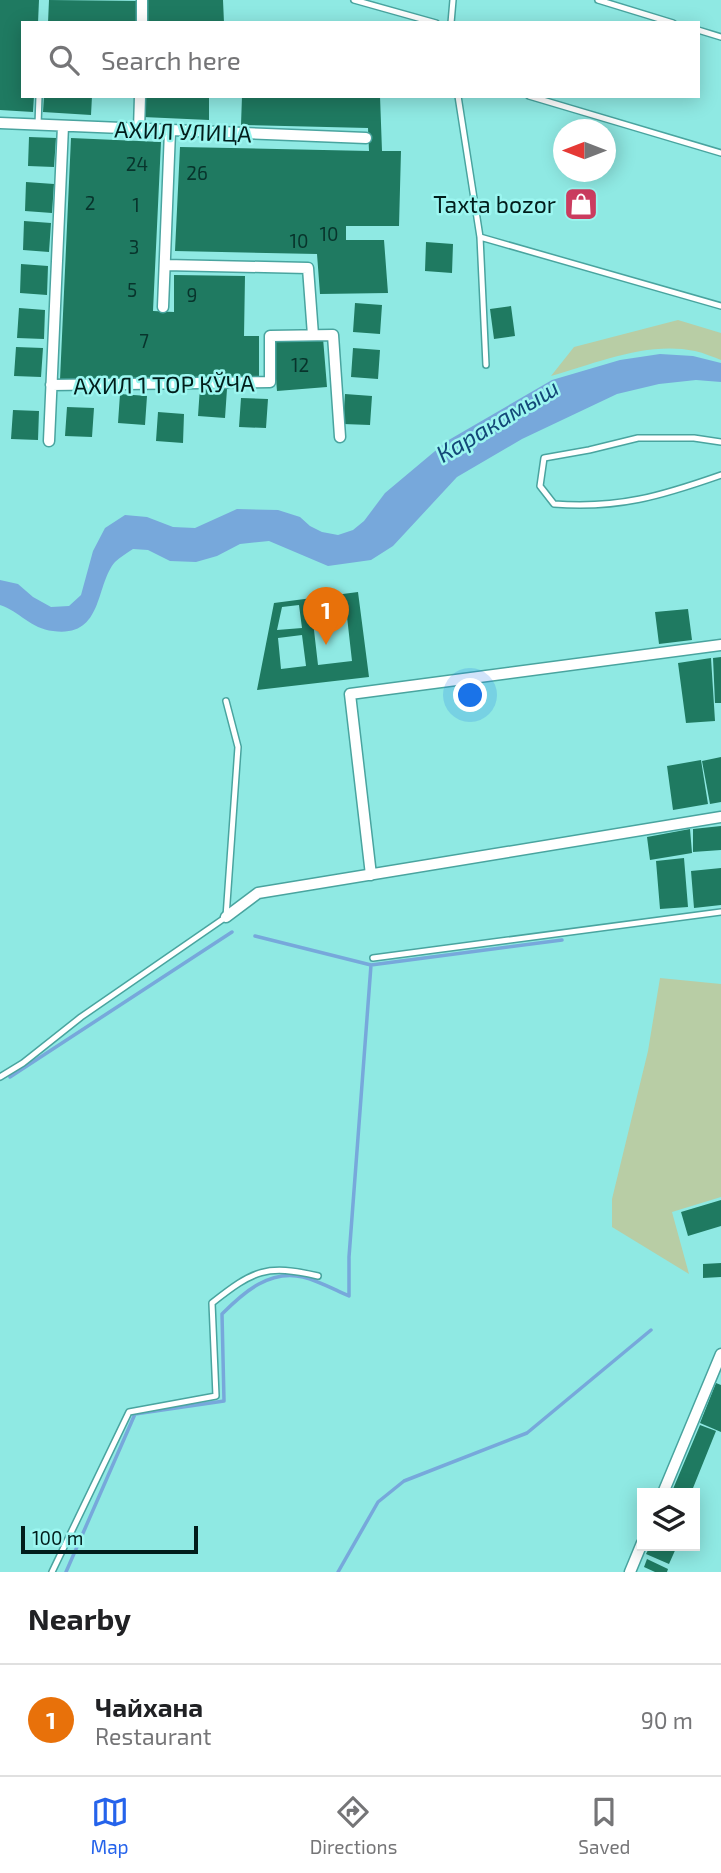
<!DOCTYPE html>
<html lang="en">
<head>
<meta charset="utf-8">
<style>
  :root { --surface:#fff; --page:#f2f2f2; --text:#202124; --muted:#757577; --line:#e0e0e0; --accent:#2563eb }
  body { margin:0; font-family:"Exo 2",sans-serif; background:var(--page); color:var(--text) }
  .controls { position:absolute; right:21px; bottom:21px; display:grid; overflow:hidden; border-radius:0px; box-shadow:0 4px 18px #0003 }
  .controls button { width:63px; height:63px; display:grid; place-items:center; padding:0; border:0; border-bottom:2px solid var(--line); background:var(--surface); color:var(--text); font:35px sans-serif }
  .compass { position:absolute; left:553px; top:119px; width:63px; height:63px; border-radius:50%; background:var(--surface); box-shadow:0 4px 18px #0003; rotate:270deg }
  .scale { position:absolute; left:21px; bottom:18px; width:177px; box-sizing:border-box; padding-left:7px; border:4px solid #011d1b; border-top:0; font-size:19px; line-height:24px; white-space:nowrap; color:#011d1b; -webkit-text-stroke:5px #9cf6f0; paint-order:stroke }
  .you { position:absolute; left:471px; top:696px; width:24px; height:24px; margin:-18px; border:5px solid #fff; border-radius:50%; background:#1a73e8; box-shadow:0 0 0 10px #1a73e833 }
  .badge { display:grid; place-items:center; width:46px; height:46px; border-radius:50%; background:var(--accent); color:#fff; font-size:23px; font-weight:700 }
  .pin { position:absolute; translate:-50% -58px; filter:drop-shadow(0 2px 4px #0008) }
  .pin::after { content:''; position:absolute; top:37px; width:24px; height:21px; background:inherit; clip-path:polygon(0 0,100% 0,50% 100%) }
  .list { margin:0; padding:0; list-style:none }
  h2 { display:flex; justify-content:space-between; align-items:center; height:91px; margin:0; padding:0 28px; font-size:30px }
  h2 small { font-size:23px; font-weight:400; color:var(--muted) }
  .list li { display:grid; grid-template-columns:46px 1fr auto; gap:21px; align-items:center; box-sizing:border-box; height:112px; padding:0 28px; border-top:2px solid var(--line) }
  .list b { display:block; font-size:26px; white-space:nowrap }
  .list p { margin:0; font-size:23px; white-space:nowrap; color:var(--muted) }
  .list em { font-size:23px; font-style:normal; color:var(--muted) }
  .icon { flex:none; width:38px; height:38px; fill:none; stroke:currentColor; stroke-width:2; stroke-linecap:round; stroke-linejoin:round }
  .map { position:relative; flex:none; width:721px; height:1572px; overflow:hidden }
  .search { position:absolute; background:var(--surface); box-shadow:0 4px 18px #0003; left:21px; right:21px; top:21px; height:77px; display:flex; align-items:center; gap:18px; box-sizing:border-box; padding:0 24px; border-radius:0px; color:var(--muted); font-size:26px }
  .sheet { height:203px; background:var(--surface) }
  nav { display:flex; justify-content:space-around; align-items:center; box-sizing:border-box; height:98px; border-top:2px solid var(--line); background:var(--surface); font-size:19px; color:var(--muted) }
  nav a { display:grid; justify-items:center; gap:4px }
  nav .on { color:var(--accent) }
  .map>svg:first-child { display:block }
  .green { fill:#b8cda5 }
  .water { fill:#77a8db }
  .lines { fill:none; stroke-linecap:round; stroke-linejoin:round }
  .stream { stroke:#77a8db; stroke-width:3.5 }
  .building { fill:#1f7a61; fill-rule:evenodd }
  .service-casing { stroke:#49a49f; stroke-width:8 }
  .minor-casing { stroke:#49a49f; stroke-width:13 }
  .service { stroke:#fff; stroke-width:5 }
  .minor { stroke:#fff; stroke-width:10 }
  .labels { text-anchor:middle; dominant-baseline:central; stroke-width:5; stroke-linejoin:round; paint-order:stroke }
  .number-label { font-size:19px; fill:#08342c }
  .street-label { font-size:23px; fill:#011d1b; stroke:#9cf6f0 }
  .poi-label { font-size:23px; fill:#011d1b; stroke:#9cf6f0; text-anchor:end }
  .water-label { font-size:24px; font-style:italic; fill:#134878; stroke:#9cf6f0 }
</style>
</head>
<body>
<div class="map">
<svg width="721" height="1572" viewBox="0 0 721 1572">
  <rect width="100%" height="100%" fill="#8fe9e3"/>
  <!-- green -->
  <path class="green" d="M678 320 721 333V360C713 357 704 353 695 351 647 341 597 363 551 376L574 347Z
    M660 978 721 984V1197L672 1212 689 1274 612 1227V1199L648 1051Z"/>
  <!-- water -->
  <path class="water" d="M660 354 693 356 721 363V382L696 380 659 384 617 394 522 439 457 477 393 546 371 560 328 566 269 541 240 544 217 556 196 562 170 561 148 550 133 549C127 553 120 557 115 562 95 585 104 638 53 631 31 629 19 611 0 605V580L18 584 33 597 51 607 69 606 81 595 93 551 105 528 125 515 147 517 173 527 195 528 237 509 278 510 300 517 310 526 322 532 338 535 353 530 364 521 385 493 447 441 552 380 620 360Z"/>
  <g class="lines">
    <!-- stream -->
    <path class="stream" d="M255 936 371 965 562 940
      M10 1077 232 932
      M66 1572 135 1414 224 1401 222 1314C244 1292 270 1269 303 1277 319 1281 335 1290 349 1296V1257L371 965
      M338 1572 378 1502 404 1481 527 1433 651 1330"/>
  </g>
  <!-- building -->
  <path class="building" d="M0 0H39L38 23H23V96H34L33 112 0 110Z
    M49 0 139 1 137 23H48Z
    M148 0H223L224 23H147Z
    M44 96H92L91 115 43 112Z
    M144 96H209V120L143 117Z
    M242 96H380L382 151H401L399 226H346V240H384L388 293 320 294 317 254 175 251 180 147 369 151 368 128 241 125Z
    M29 137 56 138 54 167 28 166Z
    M71 138 161 142 153 311 174 312V275L245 276 244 336H259V378L60 380Z
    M26 182 54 184 52 213 25 211Z
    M24 221 51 223 49 252 23 250Z
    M426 242 453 244 452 273 425 271Z
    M21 264 48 266 47 295 20 293Z
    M355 303 382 305 380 334 353 332Z
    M511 306 515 336 494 339 490 309Z
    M19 308 45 310 44 339 17 338Z
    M323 338 327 387 277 391 273 342Z
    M16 347 43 348 41 377 14 376Z
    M353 348 380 350 378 379 351 377Z
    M200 387 227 389 225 418 198 416Z
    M120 394 147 396 145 425 118 423Z
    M345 394 372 396 370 425 343 424Z
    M241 398 268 399 266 428 239 427Z
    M67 407 94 408 92 437 65 436Z
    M13 410 39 411 38 440 11 439Z
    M158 412 184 414 183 443 156 441Z
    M358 592 369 677 257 690 274 603ZM345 599 352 661 318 665 311 604ZM299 605 302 628 277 630 282 607ZM302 635 306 666 281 669 278 638Z
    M688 609 692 640 659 644 655 612Z
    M721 657V703H715L713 658Z
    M711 658 715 721 686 723 678 663Z
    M721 757V802L710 804 702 761Z
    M701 760 708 804 673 810 667 766Z
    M721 826V850L693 852V829Z
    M690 829 692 853 650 860 647 837Z
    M684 858 688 907 660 909 656 861Z
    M721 868V905L694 908 691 871Z
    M721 1200V1226L688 1236 681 1212Z
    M721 1263V1277L703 1278V1264Z
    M716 1383 721 1385V1432L700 1423Z
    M700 1425 716 1431 691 1493H683L673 1489Z
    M650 1546H677L669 1564 646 1554Z
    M647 1559 668 1569 667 1572H655L644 1567Z"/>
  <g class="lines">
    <!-- service casing -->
    <g class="service-casing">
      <path id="service" d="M354 0 436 23
        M598 0 673 23
        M451 23 453 0
        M698 30 721 37
        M458 96 480 237 486 365
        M529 96 721 153
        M38 125 39 96
        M480 237 721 306
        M721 442 694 438H638L589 450 544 458 540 486 554 504C618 509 661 496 721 475
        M373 958 721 912
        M0 1077 23 1063 81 1017 226 917 238 747 226 701
        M52 1572 129 1412 216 1396 212 1303C254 1270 266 1264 318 1276"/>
    </g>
    <!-- minor casing -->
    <g class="minor-casing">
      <path id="minor" d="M142 23V0
        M0 123 366 138
        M139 130 140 96
        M165 265 308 268 313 335
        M163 307 170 131
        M51 385 270 382V336L333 335 340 437
        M49 441 63 126
        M371 875 350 694 721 645
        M226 917 258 893 721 817
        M663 1493 721 1354
        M630 1572 642 1543"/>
    </g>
    <!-- service -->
    <use href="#service" class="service"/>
    <!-- minor -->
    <use href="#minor" class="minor"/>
  </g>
  <!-- icons -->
  <defs>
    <g id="shop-square" transform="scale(1.75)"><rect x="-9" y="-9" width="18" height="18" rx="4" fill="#cb3c5f" stroke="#9cf6f0"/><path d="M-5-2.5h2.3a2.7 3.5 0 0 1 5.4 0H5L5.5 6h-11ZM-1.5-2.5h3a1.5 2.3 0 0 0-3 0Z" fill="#fff"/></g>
  </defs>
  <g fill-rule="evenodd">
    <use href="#shop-square" x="581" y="204"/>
  </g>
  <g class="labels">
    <!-- number labels -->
    <g class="number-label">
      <text x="137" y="163">24</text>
      <text x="197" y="172">26</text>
      <text x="90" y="202">2</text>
      <text x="136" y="204">1</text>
      <text x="329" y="233">10</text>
      <text x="299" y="240">10</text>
      <text x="134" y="246">3</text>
      <text x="132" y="289">5</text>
      <text x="192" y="294">9</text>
      <text x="144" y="340">7</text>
      <text x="300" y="364">12</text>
    </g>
    <!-- street labels -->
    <g class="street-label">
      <text transform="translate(183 131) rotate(2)">АХИЛ УЛИЦА</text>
      <text transform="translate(164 384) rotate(-1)">АХИЛ 1 ТОР КЎЧА</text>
    </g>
    <!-- poi labels -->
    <g class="poi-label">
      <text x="556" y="204">Taxta bozor</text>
    </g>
    <!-- water labels -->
    <g class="water-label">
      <text transform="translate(497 420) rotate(-31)">Каракамыш</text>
    </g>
  </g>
</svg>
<div class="controls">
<button><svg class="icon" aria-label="layers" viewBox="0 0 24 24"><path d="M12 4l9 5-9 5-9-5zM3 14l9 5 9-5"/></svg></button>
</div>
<svg class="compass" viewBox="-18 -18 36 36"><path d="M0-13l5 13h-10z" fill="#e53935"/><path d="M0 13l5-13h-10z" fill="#757577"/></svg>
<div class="scale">100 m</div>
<div class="you"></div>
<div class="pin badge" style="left:326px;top:645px;background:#e8710a">1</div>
<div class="search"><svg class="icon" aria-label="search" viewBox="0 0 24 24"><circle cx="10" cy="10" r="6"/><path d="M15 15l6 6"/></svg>Search here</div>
</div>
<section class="sheet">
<h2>Nearby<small></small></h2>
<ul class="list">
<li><span class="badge" style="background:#e8710a">1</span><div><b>Чайхана</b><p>Restaurant</p></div><em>90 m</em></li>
</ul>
</section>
<nav>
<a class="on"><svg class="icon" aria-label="map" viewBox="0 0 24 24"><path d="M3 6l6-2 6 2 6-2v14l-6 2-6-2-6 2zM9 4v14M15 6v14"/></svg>Map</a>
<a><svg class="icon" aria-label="directions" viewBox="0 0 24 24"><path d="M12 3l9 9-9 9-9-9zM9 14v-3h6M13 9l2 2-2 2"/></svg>Directions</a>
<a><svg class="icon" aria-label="saved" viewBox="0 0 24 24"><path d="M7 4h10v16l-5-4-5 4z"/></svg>Saved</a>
</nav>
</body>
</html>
